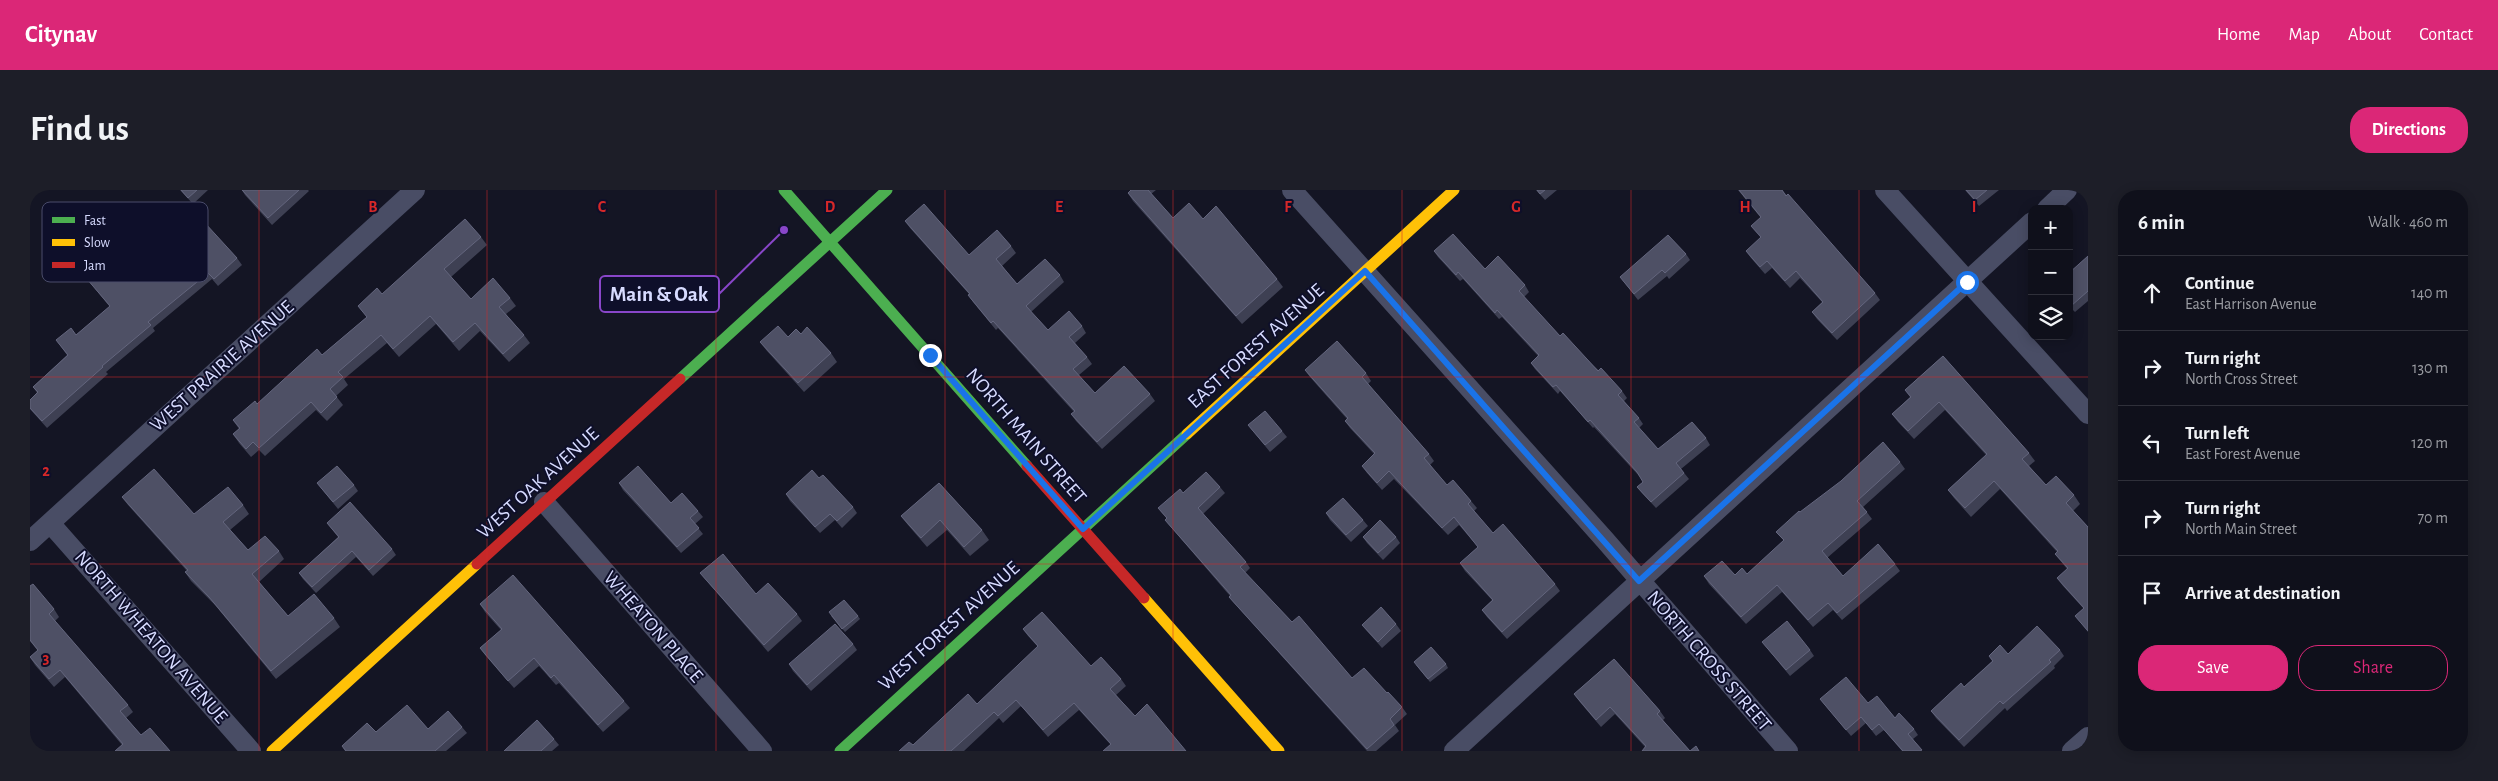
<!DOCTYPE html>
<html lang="en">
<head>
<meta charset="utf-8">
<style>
  :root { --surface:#0f101b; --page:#1d1e28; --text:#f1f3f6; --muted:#9b9da3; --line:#2f303a; --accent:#db2777 }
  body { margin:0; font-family:"Alegreya Sans",sans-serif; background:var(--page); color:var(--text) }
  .controls { position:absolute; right:15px; top:15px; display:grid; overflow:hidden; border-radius:10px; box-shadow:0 2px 12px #0003 }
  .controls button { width:45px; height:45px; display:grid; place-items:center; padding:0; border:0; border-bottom:1px solid var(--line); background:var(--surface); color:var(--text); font:25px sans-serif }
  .stop { position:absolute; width:15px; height:15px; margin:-11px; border:4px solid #1a73e8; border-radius:50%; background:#fff }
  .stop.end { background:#1a73e8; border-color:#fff; box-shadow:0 1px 5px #0008 }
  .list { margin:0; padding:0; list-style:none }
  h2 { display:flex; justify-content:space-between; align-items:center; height:65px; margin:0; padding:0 20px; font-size:21px }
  h2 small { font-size:16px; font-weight:400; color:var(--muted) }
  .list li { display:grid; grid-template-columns:32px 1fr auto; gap:15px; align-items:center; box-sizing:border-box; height:75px; padding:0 20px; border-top:1px solid var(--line) }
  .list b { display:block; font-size:19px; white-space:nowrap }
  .list p { margin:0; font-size:16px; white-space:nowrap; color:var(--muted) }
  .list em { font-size:16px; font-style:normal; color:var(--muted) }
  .actions { display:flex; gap:10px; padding:15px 20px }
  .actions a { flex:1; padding:11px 0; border:1px solid var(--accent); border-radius:20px; text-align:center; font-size:18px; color:var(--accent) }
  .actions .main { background:var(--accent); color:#fff }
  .icon { flex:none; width:28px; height:28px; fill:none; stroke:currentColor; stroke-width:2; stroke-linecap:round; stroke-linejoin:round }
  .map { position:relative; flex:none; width:2058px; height:561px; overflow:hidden; border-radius:20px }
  header { display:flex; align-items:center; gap:30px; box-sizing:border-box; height:70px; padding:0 25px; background:var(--accent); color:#fff }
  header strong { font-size:24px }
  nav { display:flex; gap:28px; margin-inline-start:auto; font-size:18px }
  .intro { display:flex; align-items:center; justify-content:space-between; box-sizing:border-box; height:120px; padding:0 30px }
  h1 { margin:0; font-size:35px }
  .button { padding:12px 22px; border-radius:20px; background:var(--accent); color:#fff; font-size:18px; font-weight:700 }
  main { display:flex; gap:30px; padding:0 30px }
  aside { flex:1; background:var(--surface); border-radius:20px; box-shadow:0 2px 12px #0003 }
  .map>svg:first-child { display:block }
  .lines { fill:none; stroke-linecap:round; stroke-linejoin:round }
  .street { stroke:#494d65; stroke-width:20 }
  .fast { stroke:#4caf50; stroke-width:11 }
  .slow { stroke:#ffc107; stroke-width:11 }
  .jam { stroke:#c62828; stroke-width:11 }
  .wall { fill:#3e4053 }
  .building { fill:#4e5065; stroke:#64667e }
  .route { stroke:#1a73e8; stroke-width:6 }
  .grid { fill:none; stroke:#d62828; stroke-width:1; stroke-opacity:0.55 }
  .labels { text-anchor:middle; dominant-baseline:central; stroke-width:4; stroke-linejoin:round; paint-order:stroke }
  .street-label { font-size:20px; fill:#d7dbff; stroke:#0e0f2a }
  .key { fill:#0e0f2a; stroke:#4a4c6a; stroke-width:1 }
  .key-label { font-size:14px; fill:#d7dbff }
  .grid-label { font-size:16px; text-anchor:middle; font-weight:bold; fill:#d62828; stroke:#0e0f2a; stroke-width:4; stroke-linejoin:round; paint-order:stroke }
  .leader { fill:none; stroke:#8946c9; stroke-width:2 }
  .callout-dot { fill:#8946c9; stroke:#0e0f2a; stroke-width:2 }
  .callout { fill:#0e0f2a; stroke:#8946c9; stroke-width:2 }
  .callout-label { font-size:21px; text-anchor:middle; font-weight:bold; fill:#d7dbff }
</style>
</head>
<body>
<header>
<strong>Citynav</strong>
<nav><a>Home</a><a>Map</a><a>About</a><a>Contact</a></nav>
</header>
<div class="intro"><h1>Find us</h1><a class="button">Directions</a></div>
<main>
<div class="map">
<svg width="2058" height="561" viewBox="0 0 2058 561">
  <rect width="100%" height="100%" fill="#141524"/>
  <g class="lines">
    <!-- street -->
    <path class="street" d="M1262 0 1575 350 1758 561
      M1855 0 2058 224
      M2017 19 2037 0
      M514 312 732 561
      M20 333 221 561
      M0 351 385 0
      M1424 561 2002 32
      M2042 561 2058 547"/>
    <!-- fast -->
    <path class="fast" d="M754 0 997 276
      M650 189 857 0
      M810 561 1157 244"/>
    <!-- slow -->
    <path class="slow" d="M1157 244 1424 0
      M1114 408 1249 561
      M242 561 447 374"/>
    <!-- jam -->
    <path class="jam" d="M997 276 1114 408
      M447 374 650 189"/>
  </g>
  <!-- wall -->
  <path class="wall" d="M150 0H178L163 14Z
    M212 0H278L279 1 242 35 215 5Z
    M1101 0H1126L1121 4 1143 28 1173 29 1247 89 1253 97 1212 134 1103 11 1098 3Z
    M1506 0H1527L1515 10Z
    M1708 0H1752L1845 103 1850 110 1807 150 1787 129 1782 122 1792 112 1770 88 1760 98 1742 78 1735 84 1721 68 1716 61 1731 48 1721 36 1731 28Z
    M1935 0H1969L1949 16Z
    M875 31 939 65 981 56 986 63 972 76 987 94 1030 85 1034 92 1001 122 1018 140 1052 136 1056 143 1045 153 1057 167 1062 174 1049 185 1065 203 1120 204 1125 211 1072 259 1046 231 1041 224 1044 222 968 138 966 140 943 112 938 105 939 104 880 38Z
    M145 38 207 68 212 75 188 96 182 89 123 138 125 141 76 182 78 184 17 238 0 219V210L7 203 3 197 37 165 26 150 46 145 80 117 57 89 96 92 152 46Z
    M451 47 457 55 421 87 441 109 480 108 486 116 476 124 494 145 500 153 479 172 450 141 429 161 406 134 369 167 357 153 314 189 318 195 306 206 313 215 297 231 286 220 235 266 229 260 221 267 209 253 203 244 209 239 203 230 227 214 292 165 337 127 328 116 352 104Z
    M1404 61 1455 79 1495 95 1499 102 1494 107 1530 146 1592 201 1597 208 1594 211 1609 228 1613 234 1609 238 1628 259 1676 248 1680 255 1651 279 1659 289 1626 318 1612 303 1607 297 1613 292 1610 287 1564 237 1563 238 1530 201 1528 204 1505 179 1501 173 1508 166 1472 127 1469 129 1433 89 1430 91 1408 67Z
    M1656 64 1660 70 1639 89 1637 86 1608 110 1590 87Z
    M2058 66V111L2045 122 2039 116V83Z
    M771 144 801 163 807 172 774 202 737 161 730 152 758 147Z
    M1913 166 1999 263 2005 271 1999 276 2016 295 2044 305 2050 314 2043 321 2058 337V442L2045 426 2054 419 2033 396 2027 388 2037 379 2025 364 2027 362 1970 299 1941 327 1924 308 1918 300 1956 265 1915 220 1884 249 1868 232 1862 224 1880 207 1875 200Z
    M1275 180 1336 183 1341 191 1338 194 1399 264 1404 271 1400 275 1417 295 1441 311 1447 318 1444 321 1463 343 1525 394 1530 401 1477 449 1457 427 1452 420 1462 410 1435 381 1430 373 1448 357 1429 335 1418 345 1364 289 1352 300 1337 283 1332 276 1344 264 1320 238 1315 231 1317 229 1280 187Z
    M1218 235 1252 241 1257 247 1240 262Z
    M1870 272 1875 279 1833 317 1842 329 1797 368 1813 386 1865 374 1870 381 1812 430 1803 420 1783 437 1752 402 1716 434 1679 394 1674 386 1717 384 1754 351 1746 342 1770 322Z
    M789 288 823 317 827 323 812 338 805 330 790 343 760 311 756 304Z
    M287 293 324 295 328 301 308 319Z
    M589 293 641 313 668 321 673 327 665 334 673 344 651 363 593 300Z
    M909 293 952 340 959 350 940 366 917 340 897 357 878 335 871 326Z
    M1190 297 1195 303 1173 324 1216 372 1220 378 1215 383 1262 432 1322 488 1357 503 1372 517 1377 524 1365 535 1369 541 1346 561H1337L1204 413 1199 407 1200 406 1140 336 1135 330 1137 329 1128 318 1153 303Z
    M92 307 164 324 213 315 219 324 200 340 218 360 249 361 254 369 229 392 258 426 304 428 310 437 246 489 185 415 161 391 155 382 157 381 98 315Z
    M1296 323 1333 330 1338 336 1321 352 1300 330Z
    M297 333 362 359 366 365 343 386 326 367 286 403 273 389 269 383 308 347Z
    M1333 347H1366L1370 353 1353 370 1337 353Z
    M670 383 726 404 767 424 772 431 738 462 675 389Z
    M0 396 24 419 29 427 25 431 98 515 103 522 96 528 111 545 140 561 92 555 35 487 24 497 5 475 0 467 8 461 0 451Z
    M450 414 594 511 600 518 573 542 529 493 526 495 509 476 484 498 455 465 450 458 471 440 455 422Z
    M801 426H828L830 429 815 442Z
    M1366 434 1371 441 1352 458 1337 441 1332 435Z
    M993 439 1061 476 1091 489 1096 496 1086 505 1105 526 1080 554 1049 520 1018 547 991 516 973 533 969 528 934 561H869L883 555 947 514 1008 457 998 446Z
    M1732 452 1780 460 1784 466 1760 486Z
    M823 454 827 460 781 501 763 481 759 474Z
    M2030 460 2034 466 2024 476 2025 478 1977 521 1975 518 1934 557 1906 528 1901 521 1934 497 1962 471 1959 466Z
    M1584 469 1630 521 1635 528 1633 530 1660 561 1666 556 1669 561H1612L1615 557 1585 524 1571 537 1549 511 1544 504Z
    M1416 474 1418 478 1400 492 1386 475Z
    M1790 509 1838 513 1865 528 1884 539 1888 545 1883 549 1892 561H1872L1854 540 1846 546 1836 533 1821 546Z
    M432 537 437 543 416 561H315L312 556 346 542Z
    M524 549 529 555 522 561H474Z"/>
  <!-- building -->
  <path class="building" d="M151 0H167L158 8Z
    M212 0H269L238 28Z
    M1101 0H1118L1143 28 1159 13 1173 29 1186 16 1247 89 1206 126 1098 3Z
    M1507 0H1515L1510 4Z
    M1709 0H1752L1756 6 1758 4 1845 103 1802 143 1782 122 1793 112 1766 81 1755 91 1737 71 1730 77 1716 61 1731 47 1721 36 1731 27Z
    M1936 0H1957L1945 10Z
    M894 14 939 65 967 40 981 56 966 69 987 94 1015 69 1030 85 996 116 1018 140 1039 121 1052 136 1039 147 1057 167 1043 179 1065 203 1094 176 1120 204 1067 252 1041 224 1045 221 963 131 961 133 938 105 940 104 875 31Z
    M164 21 207 68 184 89 178 83 118 132 121 135 72 176 73 177 12 231 0 218V210L8 202 3 197 38 165 26 150 41 138 46 145 80 116 57 89 78 71 96 92 152 46 145 38Z
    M435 29 451 47 414 79 441 109 463 88 480 108 469 117 494 145 473 164 445 133 423 152 400 126 363 159 351 145 308 182 313 187 300 199 307 207 291 223 281 212 229 258 223 252 216 259 203 244 210 238 203 230 225 211 227 214 287 159 292 165 337 127 328 116 347 98 352 104Z
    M1423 44 1455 79 1468 66 1495 95 1489 101 1530 146 1533 143 1568 181 1571 178 1592 201 1588 205 1609 228 1604 232 1628 259 1662 232 1676 248 1646 273 1654 283 1621 312 1607 297 1613 292 1607 282 1560 230 1558 232 1526 195 1523 197 1501 173 1509 165 1467 120 1465 123 1428 82 1426 85 1404 61Z
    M1638 45 1656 64 1635 83 1632 80 1604 104 1590 87Z
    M2058 66V101L2041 116 2039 114V83Z
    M748 136 758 147 766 139 771 144 777 137 801 163 768 193 730 152Z
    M1307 151 1336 183 1332 187 1399 264 1394 268 1417 295 1423 290 1441 311 1438 314 1463 343 1473 334 1525 394 1472 442 1452 420 1463 410 1430 373 1448 357 1424 327 1412 338 1359 281 1347 293 1332 276 1345 263 1315 231 1318 228 1275 180Z
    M1913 166 1999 263 1992 269 2016 295 2026 286 2044 305 2036 313 2058 337V441L2045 426 2054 418 2027 388 2038 378 2025 364 2028 361 1964 291 1935 318 1918 300 1957 264 1909 212 1878 241 1862 224 1881 207 1875 200Z
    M1235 221 1252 241 1235 255 1218 235Z
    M1853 252 1870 272 1827 311 1837 322 1792 361 1813 386 1848 354 1865 374 1807 423 1798 413 1778 430 1747 395 1711 427 1674 386 1692 371 1705 385 1712 378 1717 384 1754 350 1746 342 1769 321 1770 322 1811 291Z
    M307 276 324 295 303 312 287 293Z
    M608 276 641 313 652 303 668 321 660 328 669 338 647 357 589 293Z
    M124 279 164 324 198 297 213 315 193 332 218 360 235 346 249 361 222 384 258 426 284 404 304 428 241 481 179 407 155 382 158 380 92 307Z
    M782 280 789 288 793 285 823 317 807 331 800 324 785 337 756 304Z
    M1176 282 1190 297 1168 318 1216 372 1210 377 1262 432 1269 426 1322 488 1334 478 1357 503 1358 502 1372 517 1360 529 1364 535 1337 559 1199 407 1201 405 1135 330 1137 328 1128 318 1150 299 1153 303Z
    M909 293 952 340 934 357 910 330 891 348 871 326Z
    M1313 308 1333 330 1316 345 1296 323Z
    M320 312 362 359 339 380 322 361 282 397 269 383 309 347 297 333Z
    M1350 330 1366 347 1348 363 1333 347Z
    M693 364 726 404 738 393 767 424 734 455 670 383Z
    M483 385 594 511 568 535 524 485 521 488 504 468 478 491 450 458 472 439 450 414Z
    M3 394 24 419 19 424 98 515 90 521 111 545 120 538 140 561H85L93 554 30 480 19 489 0 467 8 460 0 450V396Z
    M814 410 828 426 812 439 799 422Z
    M1351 417 1366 434 1348 452 1332 435Z
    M1012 422 1061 476 1071 467 1091 489 1080 499 1105 526 1117 514 1156 561H1073L1081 554 1044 513 1013 540 986 510 968 526 964 522 921 561H869L879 552 883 555 938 504 947 514 1008 456 993 439Z
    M1757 431 1780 460 1756 480 1732 452Z
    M805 434 823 454 777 495 759 474Z
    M2007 436 2030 460 2019 470 2021 472 1973 514 1970 511 1929 550 1901 521 1931 493 1934 497 1963 471 1959 466 1970 455 1978 464Z
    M1401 457 1416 474 1398 489 1384 472Z
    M1584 469 1630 521 1627 524 1660 561 1666 556 1669 561H1612L1616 556 1580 517 1566 530 1544 504Z
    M1816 487 1838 513 1847 506 1865 528 1869 523 1884 539 1878 544 1892 560 1890 561H1873L1849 534 1842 540 1831 527 1816 540 1790 509Z
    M377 515 398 539 418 521 432 537 405 561H316L312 556 337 533 346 542Z
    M507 530 524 549 511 561H474Z"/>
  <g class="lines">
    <!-- route -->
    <path class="route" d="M900 165 1053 339 1335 81 1609 391 1937 92"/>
  </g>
  <!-- grid -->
  <path class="grid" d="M229 0V561M457 0V561M686 0V561M915 0V561M1143 0V561M1372 0V561M1601 0V561M1829 0V561M0 187H2058M0 374H2058"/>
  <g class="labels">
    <!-- street labels -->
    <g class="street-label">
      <text transform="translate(1226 156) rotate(-42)">EAST FOREST AVENUE</text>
      <text transform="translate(192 176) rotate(-42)">WEST PRAIRIE AVENUE</text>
      <text transform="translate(996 246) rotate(49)">NORTH MAIN STREET</text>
      <text transform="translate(508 293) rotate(-42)">WEST OAK AVENUE</text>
      <text transform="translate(919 436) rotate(-42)">WEST FOREST AVENUE</text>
      <text transform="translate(623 437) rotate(49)">WHEATON PLACE</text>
      <text transform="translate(121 447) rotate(49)">NORTH WHEATON AVENUE</text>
      <text transform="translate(1679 471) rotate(49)">NORTH CROSS STREET</text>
    </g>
  </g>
  <!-- legend -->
  <rect x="12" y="12" width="166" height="80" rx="8" class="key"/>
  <rect x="22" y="27" width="23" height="6" fill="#4caf50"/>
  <rect x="22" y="49" width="23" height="7" fill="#ffc107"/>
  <rect x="22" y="72" width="23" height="6" fill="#c62828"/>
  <g class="key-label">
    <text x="54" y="35">Fast</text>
    <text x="54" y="57">Slow</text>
    <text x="54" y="80">Jam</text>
  </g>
  <g class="grid-label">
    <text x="343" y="22">B</text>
    <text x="572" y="22">C</text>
    <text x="800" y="22">D</text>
    <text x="1029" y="22">E</text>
    <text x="1258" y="22">F</text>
    <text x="1486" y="22">G</text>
    <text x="1715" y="22">H</text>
    <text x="1944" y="22">I</text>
    <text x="16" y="286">2</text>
    <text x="16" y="473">3</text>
  </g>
  <!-- callouts -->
  <path class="leader" d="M754 40L689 104"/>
  <circle class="callout-dot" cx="754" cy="40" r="5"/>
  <rect class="callout" x="570" y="86" width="119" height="36" rx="5"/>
  <g class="callout-label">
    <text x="629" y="111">Main &amp; Oak</text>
  </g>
</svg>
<div class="controls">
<button>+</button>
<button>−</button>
<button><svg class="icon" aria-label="layers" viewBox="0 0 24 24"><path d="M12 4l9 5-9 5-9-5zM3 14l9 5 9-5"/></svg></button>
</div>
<div class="stop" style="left:1937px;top:92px"></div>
<div class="stop end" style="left:900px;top:165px"></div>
</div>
<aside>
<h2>6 min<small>Walk · 460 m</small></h2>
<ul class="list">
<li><svg class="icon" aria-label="ahead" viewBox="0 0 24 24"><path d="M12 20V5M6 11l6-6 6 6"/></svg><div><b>Continue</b><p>East Harrison Avenue</p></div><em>140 m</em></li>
<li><svg class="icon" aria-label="right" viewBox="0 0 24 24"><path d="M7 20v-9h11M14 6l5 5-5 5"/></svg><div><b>Turn right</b><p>North Cross Street</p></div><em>130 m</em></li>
<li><svg class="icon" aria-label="left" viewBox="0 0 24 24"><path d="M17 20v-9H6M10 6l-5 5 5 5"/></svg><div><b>Turn left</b><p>East Forest Avenue</p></div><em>120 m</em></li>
<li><svg class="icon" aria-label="right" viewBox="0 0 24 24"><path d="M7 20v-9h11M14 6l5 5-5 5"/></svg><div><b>Turn right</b><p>North Main Street</p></div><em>70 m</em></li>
<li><svg class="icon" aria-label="arrive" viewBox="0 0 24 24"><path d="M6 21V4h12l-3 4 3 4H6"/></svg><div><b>Arrive at destination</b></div></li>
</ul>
<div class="actions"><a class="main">Save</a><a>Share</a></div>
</aside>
</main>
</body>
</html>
